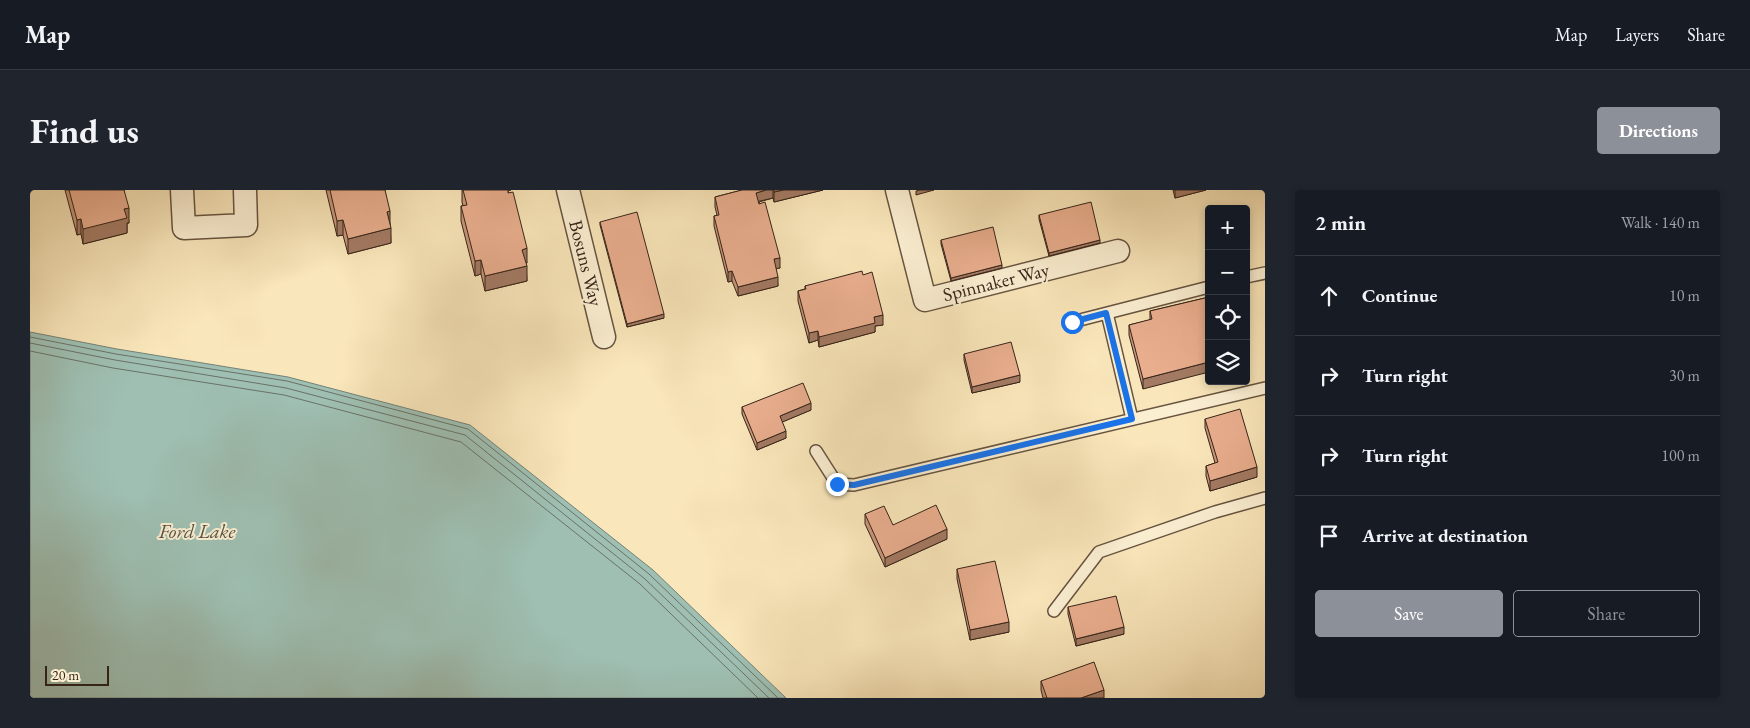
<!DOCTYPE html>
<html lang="en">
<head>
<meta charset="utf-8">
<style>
  :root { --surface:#171b24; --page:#20242c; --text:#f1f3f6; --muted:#9ea1a6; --line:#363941; --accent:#8c9099 }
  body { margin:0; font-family:"EB Garamond",serif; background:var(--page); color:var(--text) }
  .controls { position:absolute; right:15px; top:15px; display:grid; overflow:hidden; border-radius:5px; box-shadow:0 2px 8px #0003 }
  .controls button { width:45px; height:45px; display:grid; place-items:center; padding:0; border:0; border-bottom:1px solid var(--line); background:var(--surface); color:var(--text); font:25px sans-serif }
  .scale { position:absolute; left:15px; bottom:12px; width:64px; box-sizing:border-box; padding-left:5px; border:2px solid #362419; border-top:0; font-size:14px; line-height:18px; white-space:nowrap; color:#362419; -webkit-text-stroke:4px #fbefd2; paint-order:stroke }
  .stop { position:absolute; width:15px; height:15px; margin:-11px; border:4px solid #1a73e8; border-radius:50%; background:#fff }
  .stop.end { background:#1a73e8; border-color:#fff; box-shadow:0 1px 5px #0008 }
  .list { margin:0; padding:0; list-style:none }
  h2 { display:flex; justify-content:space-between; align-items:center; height:65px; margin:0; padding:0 20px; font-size:21px }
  h2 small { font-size:16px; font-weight:400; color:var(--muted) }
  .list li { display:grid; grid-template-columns:32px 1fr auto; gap:15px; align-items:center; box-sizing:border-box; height:80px; padding:0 20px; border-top:1px solid var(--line) }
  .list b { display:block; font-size:19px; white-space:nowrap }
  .list em { font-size:16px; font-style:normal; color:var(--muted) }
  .actions { display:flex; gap:10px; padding:15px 20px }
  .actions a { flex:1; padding:11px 0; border:1px solid var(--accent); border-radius:5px; text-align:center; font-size:18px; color:var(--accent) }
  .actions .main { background:var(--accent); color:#fff }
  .icon { flex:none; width:28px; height:28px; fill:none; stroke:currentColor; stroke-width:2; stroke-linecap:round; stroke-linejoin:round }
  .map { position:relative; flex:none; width:1235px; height:508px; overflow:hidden; border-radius:5px }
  header { display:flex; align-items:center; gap:30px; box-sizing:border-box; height:70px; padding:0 25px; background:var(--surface); border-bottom:1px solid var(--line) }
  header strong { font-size:24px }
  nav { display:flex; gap:28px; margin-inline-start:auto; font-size:18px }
  .intro { display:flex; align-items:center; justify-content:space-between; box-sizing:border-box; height:120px; padding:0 30px }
  h1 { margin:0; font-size:35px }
  .button { padding:12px 22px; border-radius:5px; background:var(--accent); color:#fff; font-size:18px; font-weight:700 }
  main { display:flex; gap:30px; padding:0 30px }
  aside { flex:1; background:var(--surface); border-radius:5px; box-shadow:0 2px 8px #0003 }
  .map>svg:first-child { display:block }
  .water { fill:#9ebfb2; stroke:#748175 }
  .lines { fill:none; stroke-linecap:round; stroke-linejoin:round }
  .shore { stroke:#6a7266; stroke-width:1 }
  .lane-casing { stroke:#675441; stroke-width:14 }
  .street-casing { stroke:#675441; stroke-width:25 }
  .lane { stroke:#fbefd2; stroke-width:11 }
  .street { stroke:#fbefd2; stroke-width:22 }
  .wall { fill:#c8967a; stroke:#362419 }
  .shaded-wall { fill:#a37a63; stroke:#362419 }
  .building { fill:#e9ae8e; stroke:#362419 }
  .route { stroke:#1a73e8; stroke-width:6 }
  .labels { text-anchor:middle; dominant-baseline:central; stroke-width:4; stroke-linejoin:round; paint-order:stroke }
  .street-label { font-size:19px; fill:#362419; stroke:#fbefd2 }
  .water-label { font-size:20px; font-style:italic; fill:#555247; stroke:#fbefd2 }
</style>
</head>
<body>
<header>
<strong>Map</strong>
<nav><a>Map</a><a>Layers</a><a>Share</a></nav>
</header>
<div class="intro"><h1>Find us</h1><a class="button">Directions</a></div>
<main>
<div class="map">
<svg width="1235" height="508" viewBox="0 0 1235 508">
  <rect width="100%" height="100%" fill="#f9e6ba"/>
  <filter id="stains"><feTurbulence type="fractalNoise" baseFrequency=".004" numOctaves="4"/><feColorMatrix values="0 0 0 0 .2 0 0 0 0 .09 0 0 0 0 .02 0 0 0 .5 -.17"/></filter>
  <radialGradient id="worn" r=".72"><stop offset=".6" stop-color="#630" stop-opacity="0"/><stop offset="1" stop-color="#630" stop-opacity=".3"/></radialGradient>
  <!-- water -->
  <path class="water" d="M0 142 87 159 258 187 440 235 623 380 756 508H0Z"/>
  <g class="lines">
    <!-- shore -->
    <path class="shore" d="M0 147 86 164 257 191 438 239 619 384 748 508
      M0 153 85 170 256 198 435 245 615 389 739 508
      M0 161 83 178 254 205 431 252 610 394 728 508"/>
    <!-- lane casing -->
    <g class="lane-casing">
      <path id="lane" d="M1216 87 1235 83
        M1077 123 1102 229
        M1042 132 1179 97
        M786 261 807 294 824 295 1235 198
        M1024 421 1069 362 1185 322 1235 308"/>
    </g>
    <!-- street casing -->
    <g class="street-casing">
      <path id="street" d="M152 0 154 38 216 35 215 0
        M538 0 574 147
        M867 0 895 110 1088 61"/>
    </g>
    <!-- lane -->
    <use href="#lane" class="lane"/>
    <!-- street -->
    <use href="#street" class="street"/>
  </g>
  <!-- wall -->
  <path class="wall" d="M35 0H94L99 33H97V43L53 54 51 44 47 45Z
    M296 0H355L360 35 361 53 318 64 313 45 307 46Z
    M432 0H481L478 1 497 73 496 74 497 91 455 101 451 84 445 86 431 31V16H433L432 12Z
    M712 0H793L744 12 743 8 729 12 750 78H746L748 96 708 106 702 91 698 92 684 36V26L687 25 685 17V7Z
    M1143 0H1176L1145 8Z
    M1009 25 1070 53 1019 66 1009 29Z
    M570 32 634 128 597 137 570 35Z
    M911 50 972 78 921 91 911 54Z
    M833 85 853 135 845 136V142L789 157 788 150 779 153 768 111V101L775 99V96Z
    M1179 107 1113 199 1099 145V135L1120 130V121Z
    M934 164 990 192 942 203 934 170Z
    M712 217 781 220 752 232 756 248 727 260 712 224Z
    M1175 229 1227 287 1180 301 1176 286V276L1185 273 1175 238Z
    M835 324 863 335 917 349 855 377 835 334Z
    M927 379 979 442 940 450 927 389Z
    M1038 417 1094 444 1046 456 1038 424Z
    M1011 491 1074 508H1013L1011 500Z"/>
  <!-- shaded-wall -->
  <path class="shaded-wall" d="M736 0H743V8L726 12V3Z
    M753 0H793L744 12V2Z
    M890 0H904L886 5V1Z
    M1145 0H1176L1145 8Z
    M99 18V33H97V43L53 54V39L94 19Z
    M360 21V36L357 22Z
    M51 29V44L47 45V30Z
    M313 30V45L307 46V31Z
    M361 38V53L318 64V49Z
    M1070 50V53L1019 66V63Z
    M497 58V73L492 74V60Z
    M750 68V78L744 79V69Z
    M451 70V84L445 86V71Z
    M972 75V78L921 91V88Z
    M497 76V91L455 101V86Z
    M702 81V91L698 92V82Z
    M748 87V96L708 106V97Z
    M634 124V128L597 137V134Z
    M853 125V135L845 136V142L789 157V147L844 127Z
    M788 141V150L779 153V143Z
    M1179 172V182L1113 199V189Z
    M990 185V192L942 203V197Z
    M781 213V220L750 233V226Z
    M756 241V248L727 260V253Z
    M1227 277V287L1180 301V291Z
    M917 339V349L855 377V368Z
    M979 432V442L940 450V440Z
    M1094 437V444L1046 456V449Z
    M1074 500V508H1051Z"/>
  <!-- building -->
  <path class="building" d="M39 0H94L99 18 94 19 97 28 53 39 51 29 47 30Z
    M300 0H355L360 21 357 22 361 38 318 49 313 30 307 31Z
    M433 0H478V3L483 2 497 58 492 60 497 76 455 86 451 70 445 71 431 16 437 15Z
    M712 0H736L726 3 729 14 735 12 750 68 744 69 748 87 708 97 702 81 698 82 684 26 689 25 685 7Z
    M744 0H753L744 2Z
    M1061 12 1070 50 1019 63 1009 25Z
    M607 22 634 124 597 134 570 32Z
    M963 37 972 75 921 88 911 50Z
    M832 81 833 85 842 82 853 125 844 127 845 133 789 147 788 141 779 143 768 101 776 99 775 96Z
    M1179 107V172L1113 189 1099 135 1122 129 1120 121Z
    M981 152 990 185 942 197 934 164Z
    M773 193 781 213 750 226 756 241 727 253 712 217Z
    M1210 219 1227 277 1180 291 1176 276 1188 272 1175 229Z
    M906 315 917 339 855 368 835 324 854 316 863 335Z
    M965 371 979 432 940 440 927 379Z
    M1086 406 1094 437 1046 449 1038 417Z
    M1064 472 1074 500 1051 508H1017L1011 491Z"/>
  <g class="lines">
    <!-- route -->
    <path class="route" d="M807 294 824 295 1102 229 1076 123 1042 132"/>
  </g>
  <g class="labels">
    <!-- street labels -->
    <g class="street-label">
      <text transform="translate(556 73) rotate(76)">Bosuns Way</text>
      <text transform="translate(966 92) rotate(-14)">Spinnaker Way</text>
    </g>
    <!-- water labels -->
    <g class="water-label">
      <text x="167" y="341">Ford Lake</text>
    </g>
  </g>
  <rect width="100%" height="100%" filter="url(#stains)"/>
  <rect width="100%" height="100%" fill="url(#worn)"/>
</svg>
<div class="controls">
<button>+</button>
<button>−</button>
<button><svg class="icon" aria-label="locate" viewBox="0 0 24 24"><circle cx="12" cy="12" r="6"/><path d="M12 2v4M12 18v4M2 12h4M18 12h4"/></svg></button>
<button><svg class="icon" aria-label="layers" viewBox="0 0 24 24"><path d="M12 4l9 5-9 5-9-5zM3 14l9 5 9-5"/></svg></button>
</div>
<div class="scale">20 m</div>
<div class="stop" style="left:1042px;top:132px"></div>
<div class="stop end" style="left:807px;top:294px"></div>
</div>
<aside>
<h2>2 min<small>Walk · 140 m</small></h2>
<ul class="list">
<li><svg class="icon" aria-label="ahead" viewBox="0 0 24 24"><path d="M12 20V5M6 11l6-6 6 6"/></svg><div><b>Continue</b></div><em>10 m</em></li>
<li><svg class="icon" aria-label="right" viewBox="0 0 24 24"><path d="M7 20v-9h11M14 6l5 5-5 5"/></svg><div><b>Turn right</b></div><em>30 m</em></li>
<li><svg class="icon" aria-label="right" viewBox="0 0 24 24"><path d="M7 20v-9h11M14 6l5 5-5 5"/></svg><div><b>Turn right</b></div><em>100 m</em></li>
<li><svg class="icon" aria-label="arrive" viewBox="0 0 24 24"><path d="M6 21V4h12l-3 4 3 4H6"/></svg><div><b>Arrive at destination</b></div></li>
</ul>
<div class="actions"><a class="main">Save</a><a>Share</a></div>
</aside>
</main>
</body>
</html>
